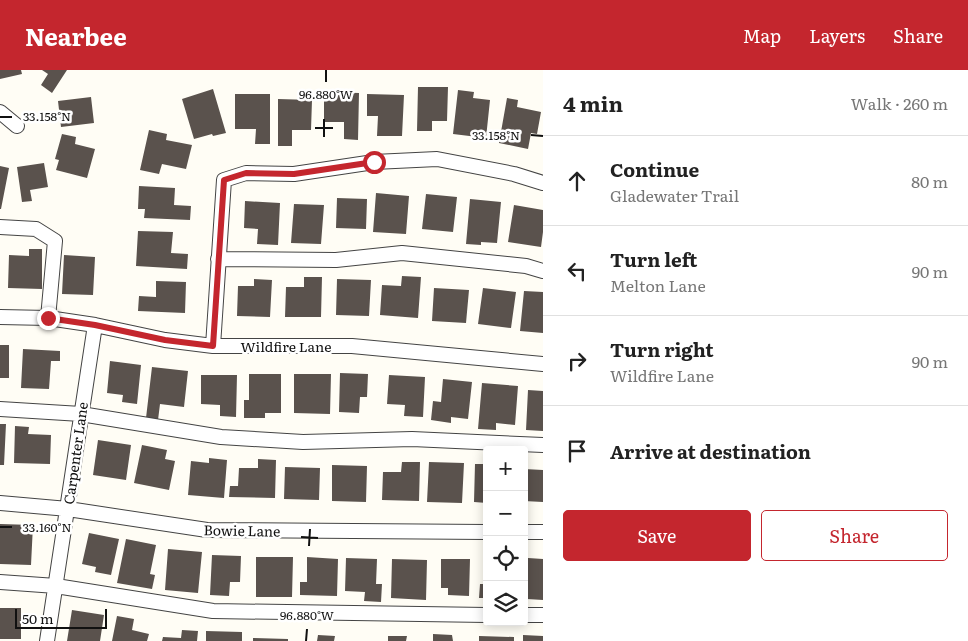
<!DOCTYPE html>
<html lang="en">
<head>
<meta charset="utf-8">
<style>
  :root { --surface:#fff; --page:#f6f6f6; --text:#222; --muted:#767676; --line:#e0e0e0; --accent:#c4262e }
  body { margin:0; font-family:Literata,serif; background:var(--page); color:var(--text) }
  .controls { position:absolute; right:15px; bottom:15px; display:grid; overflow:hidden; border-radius:5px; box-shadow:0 2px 12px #0003 }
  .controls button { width:45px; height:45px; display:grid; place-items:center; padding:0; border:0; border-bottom:1px solid var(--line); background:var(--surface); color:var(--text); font:25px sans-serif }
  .scale { position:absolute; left:15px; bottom:12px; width:92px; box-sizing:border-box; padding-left:5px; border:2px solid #111; border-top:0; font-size:14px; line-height:18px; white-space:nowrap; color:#111; -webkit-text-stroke:4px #fff; paint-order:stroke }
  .stop { position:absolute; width:15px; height:15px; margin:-11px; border:4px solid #c4262e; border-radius:50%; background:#fff }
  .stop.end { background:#c4262e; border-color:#fff; box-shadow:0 1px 5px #0008 }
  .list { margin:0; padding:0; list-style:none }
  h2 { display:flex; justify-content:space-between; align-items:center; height:65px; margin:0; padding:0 20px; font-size:21px }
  h2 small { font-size:16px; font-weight:400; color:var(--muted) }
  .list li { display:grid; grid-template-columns:32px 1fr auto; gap:15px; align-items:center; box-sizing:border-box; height:90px; padding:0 20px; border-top:1px solid var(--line) }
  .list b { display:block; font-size:19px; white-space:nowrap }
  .list p { margin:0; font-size:16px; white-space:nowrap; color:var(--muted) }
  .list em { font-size:16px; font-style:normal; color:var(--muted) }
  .actions { display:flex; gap:10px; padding:15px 20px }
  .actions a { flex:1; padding:11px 0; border:1px solid var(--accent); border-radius:5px; text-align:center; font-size:18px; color:var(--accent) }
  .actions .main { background:var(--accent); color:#fff }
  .icon { flex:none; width:28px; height:28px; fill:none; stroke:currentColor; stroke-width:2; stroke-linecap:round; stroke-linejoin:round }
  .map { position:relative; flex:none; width:543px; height:571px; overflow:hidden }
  header { display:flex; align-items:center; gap:30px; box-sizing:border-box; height:70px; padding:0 25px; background:var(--accent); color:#fff }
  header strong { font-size:24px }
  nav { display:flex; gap:28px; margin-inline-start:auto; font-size:18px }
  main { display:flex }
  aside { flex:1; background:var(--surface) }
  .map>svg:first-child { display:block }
  .building { fill:#5a524d }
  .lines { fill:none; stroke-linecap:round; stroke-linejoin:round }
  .minor-casing { stroke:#444; stroke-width:16 }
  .minor { stroke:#fff; stroke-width:14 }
  .route { stroke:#c4262e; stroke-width:6 }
  .ticks { fill:none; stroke:#111; stroke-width:2 }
  .labels { text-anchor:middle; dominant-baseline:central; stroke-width:5; stroke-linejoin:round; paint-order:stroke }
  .street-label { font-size:14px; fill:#111; stroke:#fff }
  .ticks-label { font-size:12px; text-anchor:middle; fill:#111; stroke:#fff; stroke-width:5; stroke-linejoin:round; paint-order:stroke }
</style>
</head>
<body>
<header>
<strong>Nearbee</strong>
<nav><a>Map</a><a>Layers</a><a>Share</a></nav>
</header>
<main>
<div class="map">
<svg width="543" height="571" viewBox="0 0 543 571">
  <rect width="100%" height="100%" fill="#fffdf5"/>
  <!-- building -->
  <path class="building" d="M0 0H21L22 4 0 9Z
    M42 0H67L52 23 41 15 48 4Z
    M418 17H448L447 51H432V61H417Z
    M213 19 226 63 213 66 212 64 194 69 182 29Z
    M458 20 474 22 473 28 490 30 486 68 453 64Z
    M324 22 359 23 358 70 344 69V52H324Z
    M235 24H270V74H255L256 59H235Z
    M367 24 404 25 402 66H377L378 46H367Z
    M91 27 94 53 61 57 58 31Z
    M507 28 518 30 517 37 541 42 537 64 531 63 528 79 499 73Z
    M278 29 312 30 311 60H292V76H278Z
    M149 60 167 64 166 70 192 75 186 99 162 94 159 104 140 100Z
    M62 64 76 67 75 74 95 79 87 108 56 100 59 90 55 89Z
    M44 93 48 117 30 120 32 131 22 132 17 97Z
    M0 96 9 98 1 139H0Z
    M139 116 175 118 174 135 191 136 190 150 144 148 145 139H138Z
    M376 123 409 126 406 164 373 162Z
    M426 124 457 127 453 162 422 159Z
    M337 128 367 129 366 159 336 158Z
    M470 129 501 132 497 173 481 172V175L466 174Z
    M245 131 280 133 278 175 257 174 258 159 244 158Z
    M294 134 324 135 321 174 291 173Z
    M514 135 543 140V162L541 177 508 172Z
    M138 161 173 162 171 183 188 184 187 199 136 196Z
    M29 179H42V219L8 218 9 185 29 186Z
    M64 185 95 187 93 225 62 224Z
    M402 206 421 207 418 248 380 245 382 215 401 216Z
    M304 207H322L321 247H285L286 217H304Z
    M254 209 272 210 270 247 237 246 238 216H254Z
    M337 209 371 210 369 246 336 245Z
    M156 211 186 212 185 243 138 241 139 226 156 227Z
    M434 218 469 220 466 253 432 251Z
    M483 218 516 222 511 258 478 254Z
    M524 221 543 222V263L520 261Z
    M0 275H9V308H0Z
    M23 279 60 281V291H51L49 319 21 318Z
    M110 291 141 295 137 334 122 332 123 325 107 323Z
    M152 297 188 301 184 337 160 334 158 350 146 348Z
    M340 303 368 304 367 327H360L359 343 339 342Z
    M249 304H281V343H265V348H244V330H249Z
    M294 304H331L330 344 294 343Z
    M201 305H237L236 347 220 346V335L201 334Z
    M389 305 425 307 423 347 404 346 405 335 387 334Z
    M443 309 472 312 468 349 451 347V353L431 350 433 331 441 332Z
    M482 313 518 316 515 355 496 353V360L478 359Z
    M528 320 543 321V361L526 360Z
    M0 354H6L4 395H0Z
    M15 356 29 357 28 364 51 365 50 394 14 393Z
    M98 370 131 375 126 410 93 405Z
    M142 375 167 380 165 389 175 391 169 420 134 413Z
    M209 388 227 390 224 428 188 425 191 391 209 393Z
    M258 389 276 390 275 428 229 427 230 416H238L239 398H258Z
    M402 392H420L419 431 382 430 383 402H401Z
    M429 392 464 393 462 433 427 432Z
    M475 394H487V433L474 432Z
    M332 395 367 396 366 432 332 431Z
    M285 397 320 398 319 430 284 429Z
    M524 399 543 400V432L524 431Z
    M0 454 33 455 31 495 0 494Z
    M89 463 119 469 111 505 95 502 96 497 82 494Z
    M126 469 156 475 150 504 155 505 152 519 117 513Z
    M168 479 202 482 198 523 165 520Z
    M212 485 241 486 240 512H230L229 526 210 525Z
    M256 487H293L292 527H256Z
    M307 487 338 489 337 526 300 525V512H307Z
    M346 488 377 489 376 514H382L381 532 364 531 365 522 345 521Z
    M528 488 543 489V530L527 529Z
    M392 489 427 490 426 530 391 528Z
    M441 489H470L469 526 448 525V518H441Z
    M485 502H487V528H479L480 514H485Z
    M0 538H21V569H0Z
    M72 540 104 545 100 571H67Z
    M117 546 134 549 132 560 149 564 147 571H112Z
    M182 560 198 561 197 571H162L163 567 181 568Z
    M206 561 242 562V571H206Z
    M433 564 452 565 453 571H433Z
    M318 565 335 566 334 571H317Z
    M523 565 543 566V571H523Z
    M388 566H407L406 571H388Z
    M479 566 514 567V571H479Z
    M253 568 288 569V571H253Z"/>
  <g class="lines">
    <!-- minor casing -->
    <g class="minor-casing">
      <path id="minor" d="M0 42 17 56
        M0 157 36 159 55 171 48 248
        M218 189 336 190 402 183 526 196 543 201
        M0 247 48 248 95 255 165 270 213 276H352L543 294
        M213 276 224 110 246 103 294 104 374 92 437 89 514 104 543 113
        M0 339 81 344 221 367 303 372 412 369 543 375
        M0 433 68 439 207 460 487 462
        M524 462H543
        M0 512 56 516 213 541 487 545
        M524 545H543
        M47 571 95 255"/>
    </g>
    <!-- minor -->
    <use href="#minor" class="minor"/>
  </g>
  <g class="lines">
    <!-- route -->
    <path class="route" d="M48 248 95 255 165 270 213 276 224 110 246 103 294 104 374 92"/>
  </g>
  <!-- ticks -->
  <path class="ticks" d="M326 12V0M0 47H12M315 58H333M531 65 543 66M324 67V49M0 457H12M301 467 318 468M309 476 310 459M306 571 307 559"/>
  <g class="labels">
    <!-- street labels -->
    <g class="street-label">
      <text x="286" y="276">Wildfire Lane</text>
      <text transform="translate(75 383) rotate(-82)">Carpenter Lane</text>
      <text transform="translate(242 460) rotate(1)">Bowie Lane</text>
    </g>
  </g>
  <g class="ticks-label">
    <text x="326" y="29">96.880°W</text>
    <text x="47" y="51">33.158°N</text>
    <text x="496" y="70">33.158°N</text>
    <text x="47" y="462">33.160°N</text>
    <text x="307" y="550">96.880°W</text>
  </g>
</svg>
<div class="controls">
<button>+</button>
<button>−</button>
<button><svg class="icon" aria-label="locate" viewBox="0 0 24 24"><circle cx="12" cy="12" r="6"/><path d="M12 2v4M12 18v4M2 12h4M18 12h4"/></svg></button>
<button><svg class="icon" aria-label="layers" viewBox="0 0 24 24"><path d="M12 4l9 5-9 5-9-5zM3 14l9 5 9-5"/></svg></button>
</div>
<div class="scale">50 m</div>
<div class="stop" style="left:374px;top:92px"></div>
<div class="stop end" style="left:48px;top:248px"></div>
</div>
<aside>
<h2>4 min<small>Walk · 260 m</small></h2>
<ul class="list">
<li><svg class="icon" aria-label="ahead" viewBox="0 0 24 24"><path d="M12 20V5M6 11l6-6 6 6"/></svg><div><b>Continue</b><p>Gladewater Trail</p></div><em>80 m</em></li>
<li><svg class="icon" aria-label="left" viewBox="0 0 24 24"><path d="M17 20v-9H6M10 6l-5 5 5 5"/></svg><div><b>Turn left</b><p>Melton Lane</p></div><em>90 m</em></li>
<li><svg class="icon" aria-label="right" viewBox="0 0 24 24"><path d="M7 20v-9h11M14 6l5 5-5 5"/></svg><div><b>Turn right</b><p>Wildfire Lane</p></div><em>90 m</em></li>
<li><svg class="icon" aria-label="arrive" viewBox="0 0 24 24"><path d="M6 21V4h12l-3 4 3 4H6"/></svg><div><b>Arrive at destination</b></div></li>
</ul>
<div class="actions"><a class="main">Save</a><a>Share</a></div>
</aside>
</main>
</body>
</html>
